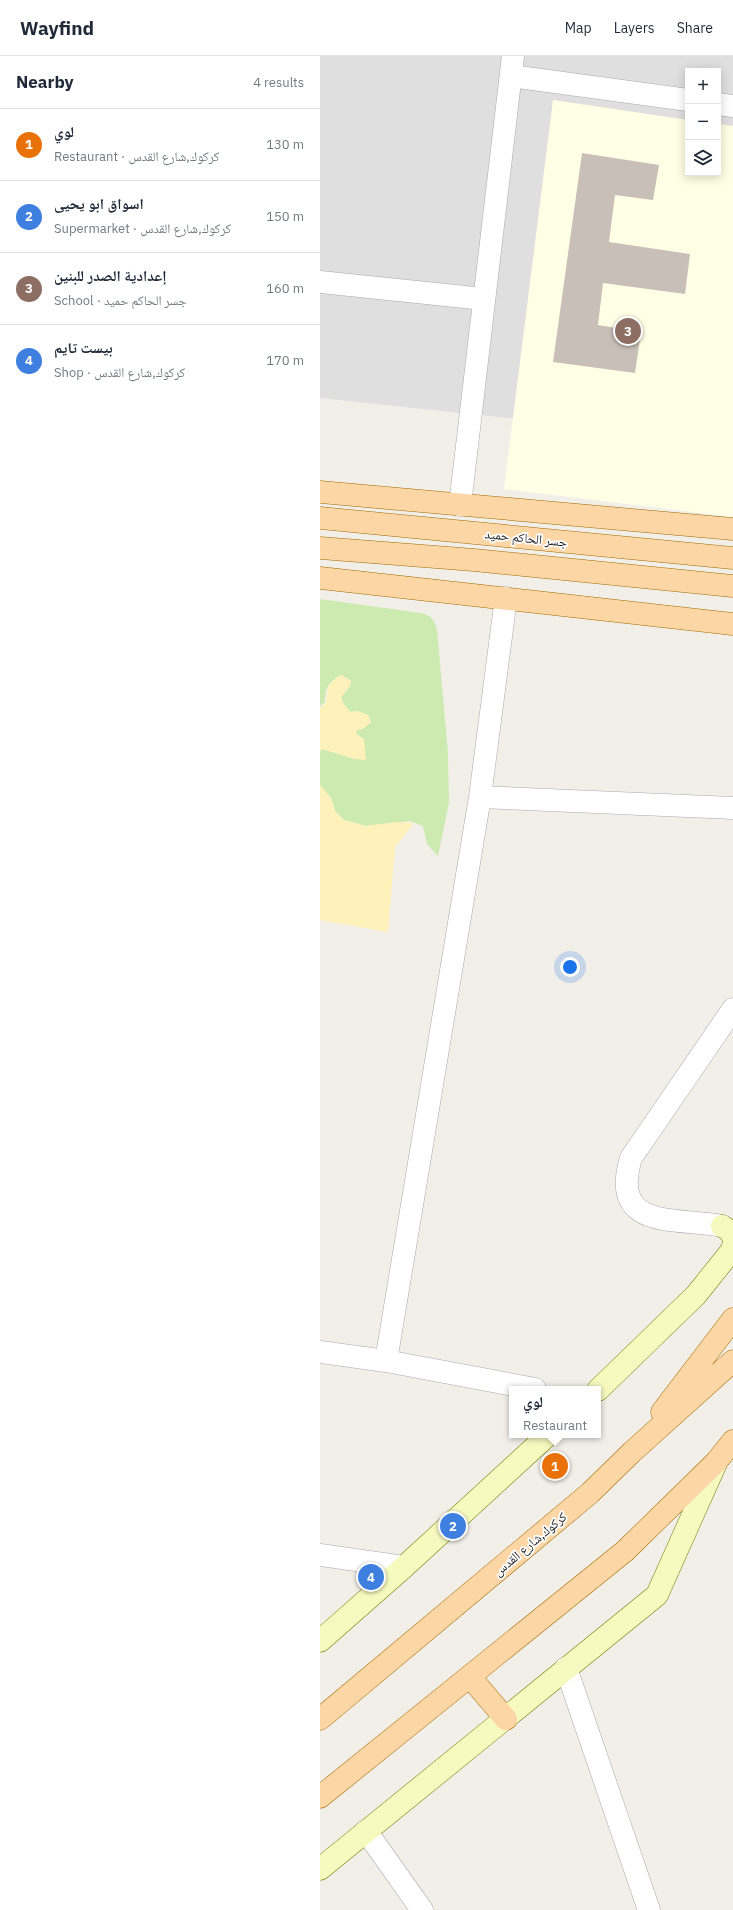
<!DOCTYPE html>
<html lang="en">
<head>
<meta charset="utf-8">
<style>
  :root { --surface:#fff; --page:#f6f6f7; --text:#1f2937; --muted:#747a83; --line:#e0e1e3; --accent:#111827 }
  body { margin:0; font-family:"IBM Plex Sans","Noto Naskh Arabic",sans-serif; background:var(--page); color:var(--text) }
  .controls { position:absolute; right:12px; top:12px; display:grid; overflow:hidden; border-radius:0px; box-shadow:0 2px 10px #0003 }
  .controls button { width:36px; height:36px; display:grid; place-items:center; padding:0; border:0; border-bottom:1px solid var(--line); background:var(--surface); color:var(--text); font:20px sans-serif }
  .you { position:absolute; left:250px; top:911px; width:14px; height:14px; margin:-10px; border:3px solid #fff; border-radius:50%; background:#1a73e8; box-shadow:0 0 0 6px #1a73e833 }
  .badge { display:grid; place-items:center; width:26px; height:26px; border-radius:50%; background:var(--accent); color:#fff; font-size:13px; font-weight:700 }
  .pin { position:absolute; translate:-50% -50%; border:2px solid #fff; box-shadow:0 1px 4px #0006 }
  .popup { position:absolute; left:189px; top:1330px; width:92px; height:52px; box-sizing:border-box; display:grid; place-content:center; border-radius:0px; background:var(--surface); filter:drop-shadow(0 1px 3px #0005); font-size:13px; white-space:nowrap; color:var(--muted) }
  .popup b { font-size:15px; color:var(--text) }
  .popup::after { content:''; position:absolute; left:50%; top:100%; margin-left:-8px; border:8px solid transparent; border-top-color:var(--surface) }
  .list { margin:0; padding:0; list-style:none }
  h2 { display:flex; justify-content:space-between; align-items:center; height:52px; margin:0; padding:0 16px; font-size:17px }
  h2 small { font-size:13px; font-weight:400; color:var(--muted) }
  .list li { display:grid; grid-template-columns:26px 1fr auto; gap:12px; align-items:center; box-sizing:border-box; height:72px; padding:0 16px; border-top:1px solid var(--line) }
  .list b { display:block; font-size:15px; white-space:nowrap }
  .list p { margin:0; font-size:13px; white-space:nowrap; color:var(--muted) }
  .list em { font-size:13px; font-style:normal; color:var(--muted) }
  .icon { flex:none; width:22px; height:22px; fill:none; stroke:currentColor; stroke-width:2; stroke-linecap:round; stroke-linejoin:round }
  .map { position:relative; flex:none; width:413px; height:1854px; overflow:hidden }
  header { display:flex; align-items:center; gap:24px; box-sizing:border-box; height:56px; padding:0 20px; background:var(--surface); border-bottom:1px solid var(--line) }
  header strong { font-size:19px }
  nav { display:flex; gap:22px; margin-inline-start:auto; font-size:14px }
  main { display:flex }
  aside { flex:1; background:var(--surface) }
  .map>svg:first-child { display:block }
  .residential { fill:#e0dfdf; fill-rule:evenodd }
  .education { fill:#ffffe5 }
  .grass { fill:#cdebb0 }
  .sand { fill:#fff1ba }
  .building { fill:#c7bfb8 }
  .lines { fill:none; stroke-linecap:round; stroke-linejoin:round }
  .street-casing { stroke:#a9a9a9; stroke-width:23 }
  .secondary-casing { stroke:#707d05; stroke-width:23 }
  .primary-casing { stroke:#a06b00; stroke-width:23 }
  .street { stroke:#fff; stroke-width:22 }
  .secondary { stroke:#f7fabf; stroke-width:22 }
  .primary { stroke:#fcd6a4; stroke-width:22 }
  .labels { text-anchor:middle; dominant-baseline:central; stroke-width:3.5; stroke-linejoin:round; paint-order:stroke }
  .street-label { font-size:13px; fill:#222; stroke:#fff }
</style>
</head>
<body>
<header>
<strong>Wayfind</strong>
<nav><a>Map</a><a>Layers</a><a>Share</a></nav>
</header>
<main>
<aside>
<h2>Nearby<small>4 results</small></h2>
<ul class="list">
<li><span class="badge" style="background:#e8710a">1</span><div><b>لوي</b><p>Restaurant · كركوك,شارع القدس</p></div><em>130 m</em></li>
<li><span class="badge" style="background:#3f7fe0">2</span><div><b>اسواق ابو يحيى</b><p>Supermarket · كركوك,شارع القدس</p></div><em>150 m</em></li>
<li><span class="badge" style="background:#8d6e63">3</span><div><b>إعدادية الصدر للبنين</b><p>School · جسر الحاكم حميد</p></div><em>160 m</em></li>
<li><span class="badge" style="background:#3f7fe0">4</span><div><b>بيست تايم</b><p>Shop · كركوك,شارع القدس</p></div><em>170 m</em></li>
</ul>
</aside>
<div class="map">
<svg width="413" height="1854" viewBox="0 0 413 1854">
  <rect width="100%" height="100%" fill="#f2efe9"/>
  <!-- residential -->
  <path class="residential" d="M0 0H413V241L384 383 0 342ZM368 15H398V117H368Z"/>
  <!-- education -->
  <path class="education" d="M233 44 368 64V117H398V68L413 70V461L184 433Z"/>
  <!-- grass -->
  <path class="grass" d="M0 543 101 557C111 559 114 564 117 573L128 698 129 747 118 800 107 788 103 770 90 765 46 770 24 764 15 755 11 742 0 729V695L2 693 35 703 44 683 36 678 37 674 51 666 48 659 37 655 30 656 23 647 21 641 30 630 31 625 21 619C9 627 5 630 5 646L0 650Z"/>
  <!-- sand -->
  <path class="sand" d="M21 619 31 625 30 630 21 641 23 647 30 656 37 655 48 659 51 666 43 673 37 674 36 678 44 683 46 704 35 703 2 693 0 695V652L6 647C8 631 6 629 21 619Z
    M0 729 11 742 15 755 24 764 46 770 77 766 94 767 75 791 68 876 0 864Z"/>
  <!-- building -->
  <path class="building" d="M262 97 339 109 333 144 295 139 289 186 370 198 365 238 283 227 278 269 321 276 315 317 233 306Z"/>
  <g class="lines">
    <!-- street casing -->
    <g class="street-casing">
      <path id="street" d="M191 20 368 44
        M398 48 413 50
        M0 226 164 243
        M140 449 193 0
        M160 741 413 752
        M402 1170C356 1161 289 1175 311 1102L413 953
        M0 1296 66 1305 215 1333
        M66 1305 160 741 186 542
        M0 1499 84 1511
        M246 1612 329 1854
        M46 1775 102 1854"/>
    </g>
    <!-- secondary casing -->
    <g class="secondary-casing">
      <path id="secondary" d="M402 1170 410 1175 413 1181
        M278 1334 376 1239 412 1194 413 1190
        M0 1585 84 1511 228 1379
        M0 1813 337 1539 396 1407"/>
    </g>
    <!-- primary casing -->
    <g class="primary-casing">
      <path id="primary" d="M0 436 413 473
        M0 462 413 502
        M0 492 154 504 413 530
        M0 522 413 568
        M342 1356 413 1263
        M150 1621 186 1663
        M0 1663 270 1437 312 1396 413 1305
        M0 1741 305 1495 396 1406 413 1385"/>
    </g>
    <!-- street -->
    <use href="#street" class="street"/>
    <!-- secondary -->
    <use href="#secondary" class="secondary"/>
    <!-- primary -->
    <use href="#primary" class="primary"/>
  </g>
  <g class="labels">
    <!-- street labels -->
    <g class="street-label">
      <text transform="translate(206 482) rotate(6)">جسر الحاكم حميد</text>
      <text transform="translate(210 1488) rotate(-40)">كركوك,شارع القدس</text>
    </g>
  </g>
</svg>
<div class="controls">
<button>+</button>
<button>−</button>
<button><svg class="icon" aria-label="layers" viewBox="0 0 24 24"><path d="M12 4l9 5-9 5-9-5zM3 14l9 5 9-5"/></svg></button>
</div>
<div class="you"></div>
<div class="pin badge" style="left:235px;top:1410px;background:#e8710a">1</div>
<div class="popup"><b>لوي</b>Restaurant</div>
<div class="pin badge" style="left:133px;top:1470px;background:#3f7fe0">2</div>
<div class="pin badge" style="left:308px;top:275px;background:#8d6e63">3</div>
<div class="pin badge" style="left:51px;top:1521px;background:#3f7fe0">4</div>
</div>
</main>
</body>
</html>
